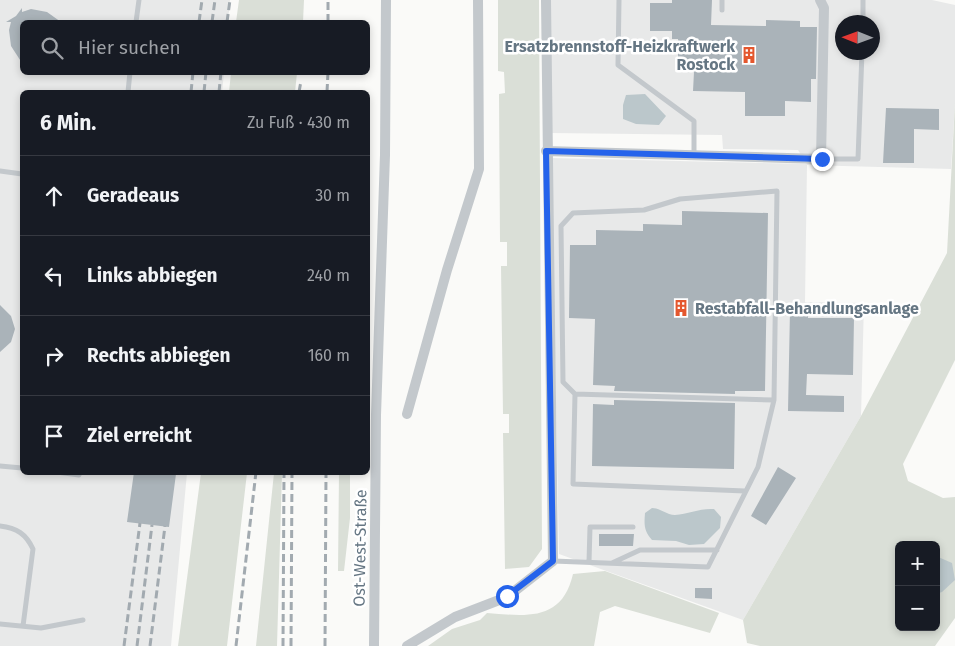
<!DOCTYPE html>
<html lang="de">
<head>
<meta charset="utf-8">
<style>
  :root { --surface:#171b24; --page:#242831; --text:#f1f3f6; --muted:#9ea1a6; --line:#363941 }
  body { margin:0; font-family:"Fira Sans",sans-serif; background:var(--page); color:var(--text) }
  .controls { position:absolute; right:15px; bottom:15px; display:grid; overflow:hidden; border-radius:8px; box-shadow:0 2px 8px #0003 }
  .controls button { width:45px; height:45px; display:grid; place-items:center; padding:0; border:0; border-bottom:1px solid var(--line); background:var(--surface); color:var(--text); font:25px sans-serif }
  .compass { position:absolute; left:835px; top:15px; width:45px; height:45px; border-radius:50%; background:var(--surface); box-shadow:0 2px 8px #0003; rotate:271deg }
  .stop { position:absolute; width:15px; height:15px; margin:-11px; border:4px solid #2563eb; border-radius:50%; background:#fff }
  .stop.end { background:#2563eb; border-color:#fff; box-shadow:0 1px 5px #0008 }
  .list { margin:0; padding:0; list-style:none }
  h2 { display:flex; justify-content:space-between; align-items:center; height:65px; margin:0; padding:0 20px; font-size:21px }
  h2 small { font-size:16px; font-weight:400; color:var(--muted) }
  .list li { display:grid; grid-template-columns:32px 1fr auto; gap:15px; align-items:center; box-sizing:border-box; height:80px; padding:0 20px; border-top:1px solid var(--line) }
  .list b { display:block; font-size:19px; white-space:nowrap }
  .list em { font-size:16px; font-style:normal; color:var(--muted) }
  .icon { flex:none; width:28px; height:28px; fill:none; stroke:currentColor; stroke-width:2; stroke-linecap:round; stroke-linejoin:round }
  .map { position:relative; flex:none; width:955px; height:646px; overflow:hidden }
  .search { position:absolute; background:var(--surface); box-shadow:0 2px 8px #0003; left:20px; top:20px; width:350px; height:55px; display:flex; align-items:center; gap:12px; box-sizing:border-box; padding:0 18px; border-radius:8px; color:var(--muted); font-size:19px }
  .panel { position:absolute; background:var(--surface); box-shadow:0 2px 8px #0003; left:20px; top:90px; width:350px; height:385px; border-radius:8px }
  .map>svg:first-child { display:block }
  .built { fill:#e8e9e9; fill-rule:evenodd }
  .green { fill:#dadfd7; fill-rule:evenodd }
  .water { fill:#bbc7cb }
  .building { fill:#aab3b9 }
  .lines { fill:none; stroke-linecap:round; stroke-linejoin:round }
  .lane { stroke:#c3c8cc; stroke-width:5 }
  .street { stroke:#c3c8cc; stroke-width:10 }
  .rail { stroke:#a2aab0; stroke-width:3; stroke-dasharray:8 4; stroke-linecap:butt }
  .route { stroke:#2563eb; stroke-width:6 }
  .labels { text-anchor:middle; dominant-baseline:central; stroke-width:5; stroke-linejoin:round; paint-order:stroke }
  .poi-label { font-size:16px; font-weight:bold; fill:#657683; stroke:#fff; text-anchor:end }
  .street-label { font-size:16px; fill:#657683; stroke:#fff }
</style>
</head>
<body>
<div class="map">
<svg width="955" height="646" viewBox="0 0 955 646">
  <rect width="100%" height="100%" fill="#fafaf8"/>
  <!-- built -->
  <path class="built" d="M0 0H230L228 22H22V72L224 73 222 92H22V472L187 473 171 646H0Z
    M550 0H932L955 5V103L951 169 807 165 805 302 864 303 861 416 743 620 559 554 551 158 807 164 798 150 723 149 722 135 550 133ZM842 22H872V52H842Z"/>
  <!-- green -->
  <path class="green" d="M239 0H304L303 22H236Z
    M498 0H539L542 549 529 567 505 569 503 433H509V414H503L501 266H507V242H500L499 94 505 93 504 72 498 71Z
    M231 73H297L295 92H229Z
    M955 103V360L903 464 908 481 943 498 955 497V618L935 646H760L747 643 743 620 861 416 947 253ZM899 545H936V627H899Z
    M201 473H247L227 646H178Z
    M274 473H282L277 646H256Z
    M339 473H350V518L344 571H338Z
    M605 571 719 613 710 633 615 606 600 612 594 646H428L452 629 480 620 487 613C526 616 562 622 573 574Z"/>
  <!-- water -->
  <path class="water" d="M645 94 666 116 659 125 636 124 623 119V105L626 95Z
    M652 508C660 508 667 515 675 515 688 514 700 508 714 509L721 517 720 528 704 544 689 545 676 541 652 540C644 531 644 525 645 513Z
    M936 556 952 563 955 580 942 592 936 594Z"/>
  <!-- building -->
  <path class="building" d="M672 0H712L711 25 766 26V20L800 21V27H817L816 79H811V102L785 101V116H745V92L693 91 694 72H678V39H672V31H650V3H672Z
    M22 8V12L31 9 47 12 61 22H22V63L11 46 9 30 11 22H6L16 16Z
    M886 108 939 109V130L914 129V163H883Z
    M682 211 768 213 765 391H735V394L614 391 615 386 593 385 595 319 569 318 570 245H596V230L643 231V224L682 225Z
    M0 305 11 316 15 329 11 342 0 352Z
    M790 310H808V318H854L853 375 807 374 806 395 844 396V412L788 411Z
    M614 400 735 403 734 469 592 466 593 404 614 405Z
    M778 467 796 478 766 525 751 516Z
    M134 472 176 474 169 527 127 522Z
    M599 534H634L633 546H599Z
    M695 588H712V599L695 598Z"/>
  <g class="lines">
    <!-- lane -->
    <path class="lane" d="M619 0 618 65 694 121V155
      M722 10V0
      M136 22 139 0
      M863 22V0
      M128 92 130 72
      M821 159H858L862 52
      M0 171 22 174
      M575 394 774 400
      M0 466 22 468
      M57 472 79 475 80 472
      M0 526C17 528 26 534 33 549L23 626
      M553 561 708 567 758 467 774 400 777 191 680 199 644 210 573 213 561 226 563 382 575 394 573 484 745 491
      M589 562 590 527H633
      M612 563 640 550H717
      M0 624 41 628 83 620"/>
    <!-- street -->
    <path class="street" d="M546 151 821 159 824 8 820 0
      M407 414 447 270 479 169 478 0
      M374 646 376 415 385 155 386 0
      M407 646 455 617 507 597 553 561 546 0"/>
    <!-- rail -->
    <path class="rail" d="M199 22 202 0
      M212 22 215 0
      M227 22 230 0
      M328 22V0
      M191 92 193 72
      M204 92 206 72
      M219 92 221 72
      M299 92 301 81
      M327 92 328 72
      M172 474V472
      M124 646 140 523
      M137 646 152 525
      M150 646 165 526
      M236 646 256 472
      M283 646 284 472
      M291 646 292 472
      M325 646 326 472"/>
  </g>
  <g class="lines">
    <!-- route -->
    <path class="route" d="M507 596 553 561 546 151 822 159"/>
  </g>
  <!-- icons -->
  <defs>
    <g id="building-bare" transform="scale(1.35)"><path d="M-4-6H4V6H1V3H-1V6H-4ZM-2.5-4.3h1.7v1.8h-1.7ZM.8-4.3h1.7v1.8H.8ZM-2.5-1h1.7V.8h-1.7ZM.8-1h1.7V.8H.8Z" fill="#e4572e" stroke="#fff" stroke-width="2.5" paint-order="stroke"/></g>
  </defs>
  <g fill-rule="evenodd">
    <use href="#building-bare" x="749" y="55"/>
    <use href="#building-bare" x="681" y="308"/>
  </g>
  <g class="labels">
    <!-- poi labels -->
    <g class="poi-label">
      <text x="735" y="46">Ersatzbrennstoff-Heizkraftwerk<tspan x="735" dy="18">Rostock</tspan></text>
      <text x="695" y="308" text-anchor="start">Restabfall-Behandlungsanlage</text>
    </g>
    <!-- street labels -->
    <g class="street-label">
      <text transform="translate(360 548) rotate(-89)">Ost-West-Straße</text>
    </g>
  </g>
</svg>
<div class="controls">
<button>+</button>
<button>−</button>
</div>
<svg class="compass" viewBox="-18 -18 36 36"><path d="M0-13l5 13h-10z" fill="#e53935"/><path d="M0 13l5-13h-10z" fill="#9ea1a6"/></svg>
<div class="stop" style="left:507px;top:596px"></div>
<div class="stop end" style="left:822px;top:159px"></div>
<div class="search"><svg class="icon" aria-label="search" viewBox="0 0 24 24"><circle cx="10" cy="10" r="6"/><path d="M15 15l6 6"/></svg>Hier suchen</div>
<section class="panel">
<h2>6 Min.<small>Zu Fuß · 430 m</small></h2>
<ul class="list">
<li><svg class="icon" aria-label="ahead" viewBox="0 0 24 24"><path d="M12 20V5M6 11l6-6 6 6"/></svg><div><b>Geradeaus</b></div><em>30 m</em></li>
<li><svg class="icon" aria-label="left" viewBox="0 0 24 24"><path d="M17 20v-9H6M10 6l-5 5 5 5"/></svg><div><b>Links abbiegen</b></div><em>240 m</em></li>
<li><svg class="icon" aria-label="right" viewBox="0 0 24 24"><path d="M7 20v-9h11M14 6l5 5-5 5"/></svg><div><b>Rechts abbiegen</b></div><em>160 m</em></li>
<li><svg class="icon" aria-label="arrive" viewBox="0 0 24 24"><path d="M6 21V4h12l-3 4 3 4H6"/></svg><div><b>Ziel erreicht</b></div></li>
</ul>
</section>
</div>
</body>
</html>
